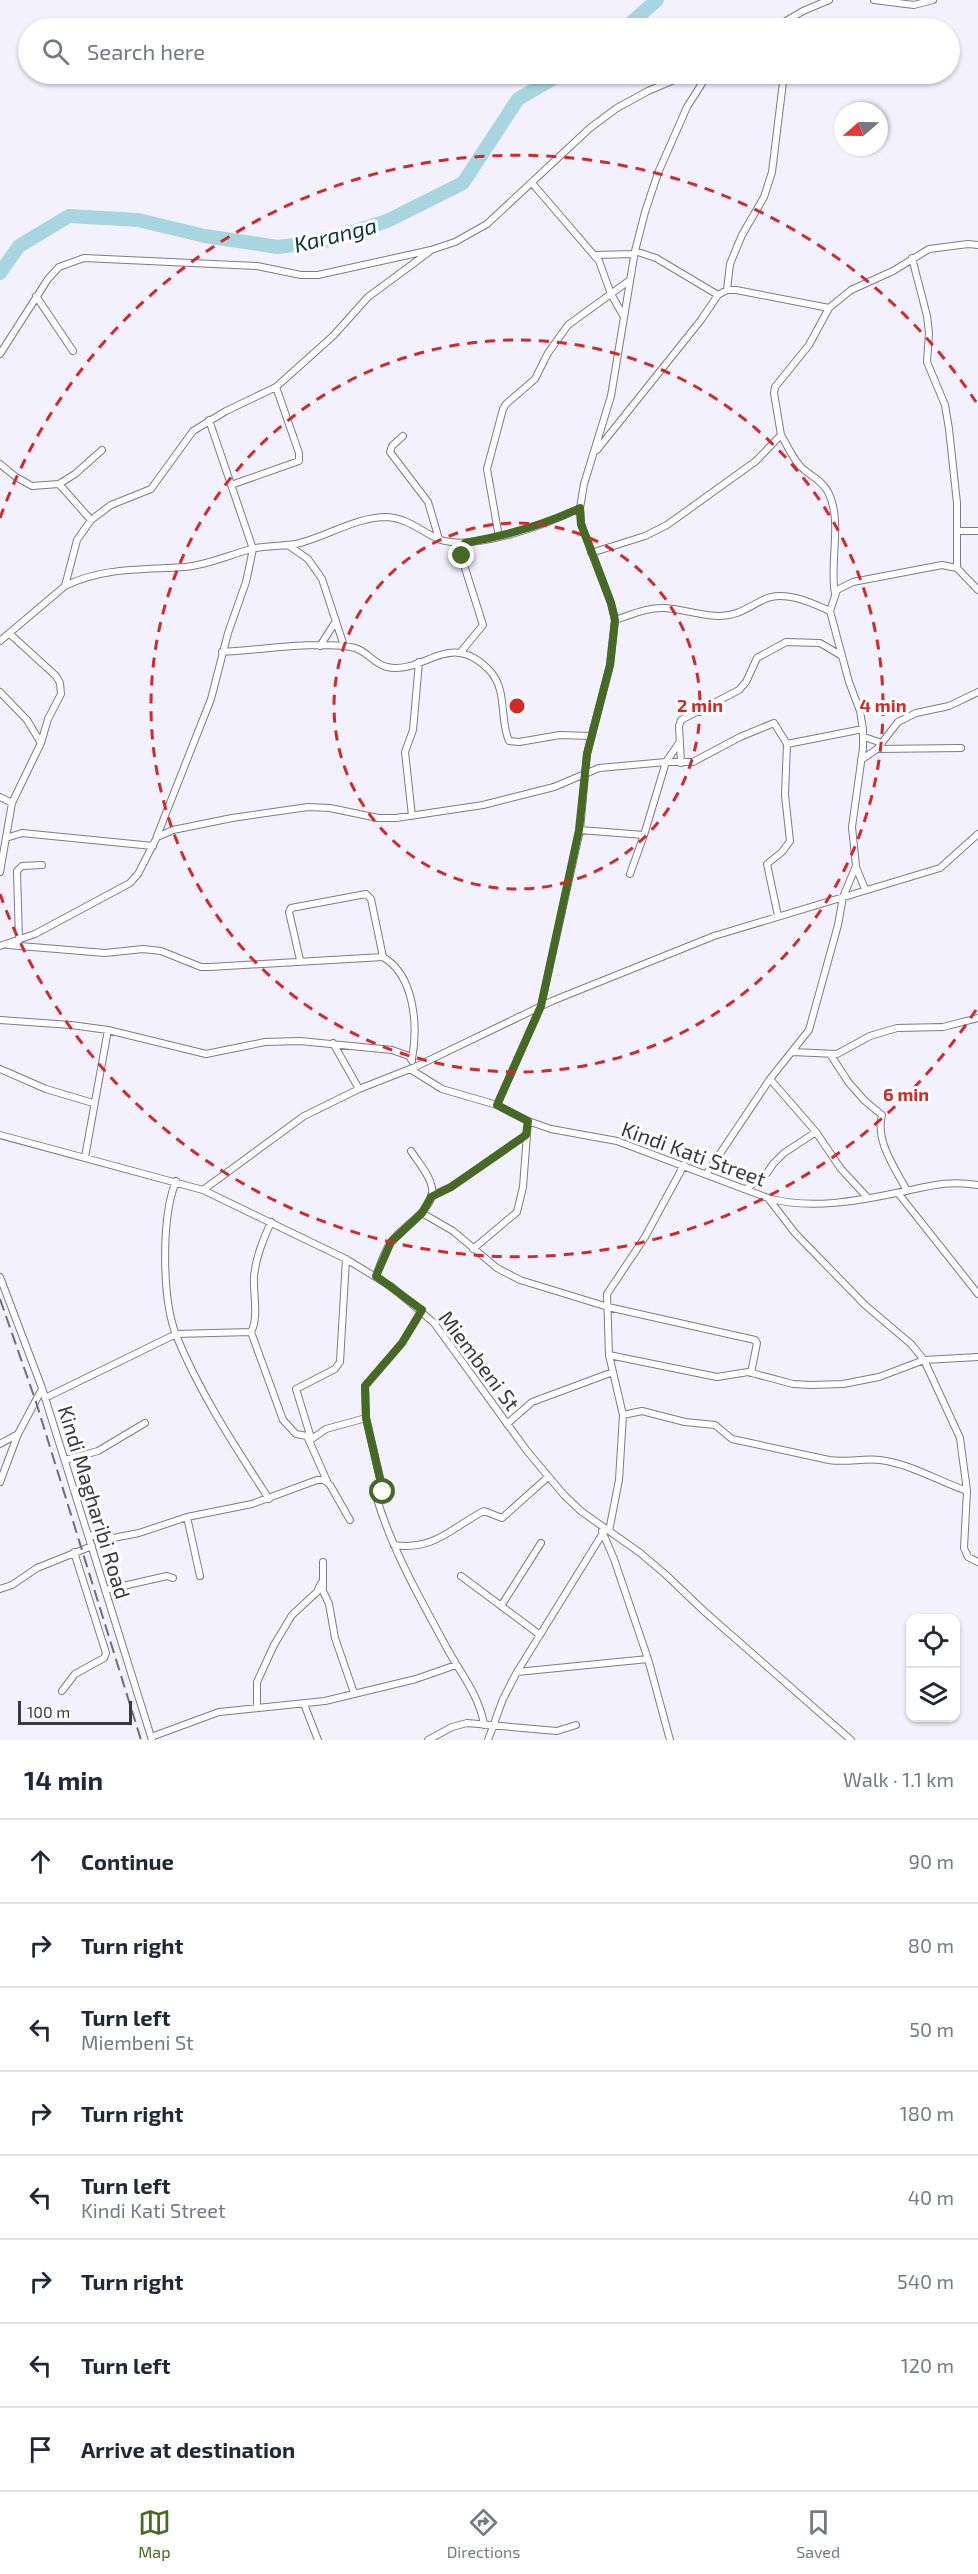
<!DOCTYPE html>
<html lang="en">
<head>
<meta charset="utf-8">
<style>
  :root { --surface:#fff; --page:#f2f2f3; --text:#1f2937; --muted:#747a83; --line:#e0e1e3; --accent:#466a23 }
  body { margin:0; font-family:"Exo 2",sans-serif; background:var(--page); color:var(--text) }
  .controls { position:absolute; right:18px; bottom:18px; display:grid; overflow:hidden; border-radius:12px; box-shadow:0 2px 4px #0004 }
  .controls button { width:54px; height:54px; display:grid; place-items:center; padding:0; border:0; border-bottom:2px solid var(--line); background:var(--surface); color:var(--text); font:30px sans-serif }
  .compass { position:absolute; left:834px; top:102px; width:54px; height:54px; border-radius:50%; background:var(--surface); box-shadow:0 2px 4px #0004; rotate:250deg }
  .scale { position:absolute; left:18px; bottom:15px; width:114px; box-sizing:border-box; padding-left:6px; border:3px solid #3a3840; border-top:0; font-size:16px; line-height:21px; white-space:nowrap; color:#3a3840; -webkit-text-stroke:4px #fff; paint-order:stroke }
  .stop { position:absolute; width:18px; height:18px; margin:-14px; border:4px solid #466a23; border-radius:50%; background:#fff }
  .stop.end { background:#466a23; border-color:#fff; box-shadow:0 2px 6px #0008 }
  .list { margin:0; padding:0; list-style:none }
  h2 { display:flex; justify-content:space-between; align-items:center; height:78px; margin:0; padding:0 24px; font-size:26px }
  h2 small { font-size:20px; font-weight:400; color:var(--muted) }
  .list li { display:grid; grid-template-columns:39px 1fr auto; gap:18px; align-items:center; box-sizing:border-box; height:84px; padding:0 24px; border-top:2px solid var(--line) }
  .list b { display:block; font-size:22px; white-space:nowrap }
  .list p { margin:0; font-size:20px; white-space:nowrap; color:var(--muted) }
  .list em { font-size:20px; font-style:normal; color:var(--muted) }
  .icon { flex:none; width:33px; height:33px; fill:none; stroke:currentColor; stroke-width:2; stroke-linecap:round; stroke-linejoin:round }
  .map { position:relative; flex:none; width:978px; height:1740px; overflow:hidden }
  .search { position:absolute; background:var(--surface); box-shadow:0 2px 4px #0004; left:18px; right:18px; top:18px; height:66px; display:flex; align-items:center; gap:15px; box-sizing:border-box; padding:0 21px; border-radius:33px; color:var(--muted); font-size:22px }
  .sheet { height:750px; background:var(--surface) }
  nav { display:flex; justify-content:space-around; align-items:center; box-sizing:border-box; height:84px; border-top:2px solid var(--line); background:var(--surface); font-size:16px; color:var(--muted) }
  nav a { display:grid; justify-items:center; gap:3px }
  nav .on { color:var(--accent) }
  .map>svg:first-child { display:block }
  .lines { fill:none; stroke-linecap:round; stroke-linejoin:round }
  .river { stroke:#a8d5df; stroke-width:14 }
  .minor-casing { stroke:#7e7a8d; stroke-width:8 }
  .minor { stroke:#fff; stroke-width:6 }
  .rail { stroke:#6f6d76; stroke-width:2; stroke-dasharray:12 6; stroke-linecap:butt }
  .route { stroke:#466a23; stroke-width:8 }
  .ring { fill:none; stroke:#d62828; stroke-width:3; stroke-dasharray:10 8 }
  .labels { text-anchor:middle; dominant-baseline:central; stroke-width:6; stroke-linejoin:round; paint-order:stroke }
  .street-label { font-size:21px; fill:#3a3840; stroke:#fff }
  .water-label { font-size:22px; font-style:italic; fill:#09353d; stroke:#fff }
  .centre { fill:#d62828; stroke:#fff; stroke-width:3 }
  .ring-label { font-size:18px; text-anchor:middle; font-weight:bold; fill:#d62828; stroke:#fff; stroke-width:6; stroke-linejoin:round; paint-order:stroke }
</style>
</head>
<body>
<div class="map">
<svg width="978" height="1740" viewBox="0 0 978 1740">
  <rect width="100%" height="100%" fill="#f3f1fd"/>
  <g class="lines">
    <!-- river -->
    <path class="river" d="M625 28 657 0
      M0 273 19 246 69 216 138 220 205 236 278 247 325 241 387 221 463 183 518 99 561 74"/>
    <!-- minor casing -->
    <g class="minor-casing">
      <path id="minor" d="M874 0 914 5 933 0
        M774 28 803 11 829 0
        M532 183 599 261 611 294 624 317
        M635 251 656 258 718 295
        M595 255 634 254
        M912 258 927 316 929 333 927 362 945 405 949 429 957 503V568
        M727 290 730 264 742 235 764 197 772 172 784 74
        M36 296 73 351
        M0 354 48 279 59 267 84 258 257 266 301 275H318L431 250 455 242 487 224 590 128 617 108 648 91 688 74
        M781 435C787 445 793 459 801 467 810 476 822 480 828 492 843 520 829 563 835 594
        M403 436 392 446 390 452 428 502 439 539
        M597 450 701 320 718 295 727 290H736L829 308
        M0 464 16 477 32 486 59 484 91 520
        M59 484 75 474 102 450
        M231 485 299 461V453L276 387
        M957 531H978
        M499 537 487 469 503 409 506 404 535 379 548 353 568 325 630 280
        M288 545 308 559 322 579 344 646
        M591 553 645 536 667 525 756 461 781 435 774 393 775 387 809 345 829 308 851 290 893 271 929 249 968 244 978 245
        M65 586C103 567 144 570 185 567 208 565 229 555 251 549 267 545 284 547 300 543 330 535 356 517 387 517 409 518 422 533 441 540 475 551 548 524 580 508
        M615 620C631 615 648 607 665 608 683 609 701 616 720 616 738 616 748 607 763 600 783 589 812 603 830 611
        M0 641 65 586 77 540 91 520 111 505 151 489 193 431 226 411 276 387 333 336 368 297 429 252
        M320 646 336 621
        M222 652C261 650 313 641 351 647 366 649 373 664 387 667 425 675 450 628 490 671 508 691 499 718 509 741L519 742 560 735 591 736
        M460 653 483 625 463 562 462 552 465 543
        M0 692 27 720 41 743
        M864 737 882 743
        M877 749 961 748
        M861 760 877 749 898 722 916 713 949 706 978 692
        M681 763 679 726 681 720 739 690 746 682 757 658 786 642 820 643 842 656
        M0 797 12 803
        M412 816 405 752 413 730 419 662
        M580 830 644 835
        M157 836 211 699 228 633 246 582 253 549 209 420
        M6 838 22 833 153 846
        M856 867 865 889
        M0 872 12 803 41 743 48 719 61 694 60 683 56 676 10 634
        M630 874 644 835 666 762 679 743
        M778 916 767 864 782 852 790 841 785 795 787 744
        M19 941 17 871 22 866 42 865
        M8 945 105 953 143 949 161 951 201 967H210L383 957C415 976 418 1026 412 1059
        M0 946 35 934 130 883 138 874 157 837 173 830 232 818 308 807 330 808 378 818H396L483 805 554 787 599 768 666 762H693L740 737 774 723 787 744 863 729
        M300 960 289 912 291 908 366 894 371 899 383 957
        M0 1020 71 1025 108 1030 206 1054 265 1042 300 1041 392 1050 409 1056 412 1061
        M333 1043 359 1089
        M792 1052 837 1054 870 1036 897 1028 943 1027 978 1018
        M830 1054 849 1083 865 1101 882 1115C875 1141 895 1168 907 1191
        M0 1069 46 1089 93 1103
        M410 1069 442 1089 497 1105 528 1121 551 1129 617 1141 768 1198C810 1210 858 1201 901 1192 930 1186 948 1180 978 1185
        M770 1079 816 1132 841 1169 867 1197
        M497 1105 541 1006 580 830 587 754 610 665 615 620 611 603 581 524 580 508 584 484 611 396 635 251 645 212 658 173 687 107 708 74
        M0 1135 203 1190 346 1259 392 1287 434 1323 527 1451 564 1495 582 1512 639 1552 665 1574 705 1612 851 1740
        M85 1157 108 1030
        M707 1173 770 1079 809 1030 838 925 843 897 856 866 852 827 863 748V729L860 711 849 682 830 611 837 590 853 582 942 565 957 568 978 590
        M176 1181C161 1218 162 1298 176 1335 199 1392 236 1448 269 1499
        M746 1189 767 1173 773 1164 784 1153 816 1132
        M203 1190 304 1116 359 1089 415 1067 552 1001 714 936 940 868 978 834
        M898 1193 978 1294
        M431 1196 451 1187 526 1135
        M768 1198 795 1233 865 1305 911 1344 924 1360 960 1438 967 1491 964 1548 968 1557 978 1562
        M422 1213 453 1231 497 1268 520 1280 608 1307 755 1340 757 1343 751 1373
        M473 1249 517 1212 523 1187 528 1121
        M376 1276C380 1265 384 1252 391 1242 402 1226 436 1209 432 1188 430 1175 418 1162 411 1151
        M0 1277 42 1388 152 1740
        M422 1310 402 1343 365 1386 366 1418 383 1491 377 1499C393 1552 422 1602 448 1650 461 1674 480 1697 484 1725
        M251 1332 283 1420 296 1434 307 1436 327 1481
        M609 1355 717 1377 748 1372 793 1384 811 1385 843 1384 879 1377 924 1360 978 1357
        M45 1398 176 1334 251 1332C259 1318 253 1293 254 1276 256 1257 263 1240 271 1222
        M623 1415 642 1411 685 1422 715 1425 732 1439 829 1460C846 1463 863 1458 880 1460 911 1464 938 1481 967 1491
        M507 1424 532 1402 613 1372
        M311 1438 296 1389 335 1369 340 1362 346 1259
        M309 1441 326 1429 366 1418
        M0 1444 18 1434 42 1389
        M65 1460 98 1451 145 1423
        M0 1482 18 1434
        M187 1517 200 1576
        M602 1531 614 1559 648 1659 670 1740
        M609 1531 619 1480 623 1415 609 1355 607 1294 645 1237 684 1165
        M89 1535 108 1539 139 1533 187 1517 252 1504 317 1480H324L330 1485 350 1520
        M394 1545C435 1551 452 1527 484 1511L502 1518 548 1477
        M323 1562V1591L329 1604 335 1638 354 1693
        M461 1576 540 1635
        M0 1589 12 1585 37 1568 92 1546
        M105 1590 167 1576 173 1578
        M501 1606 541 1543
        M517 1672 648 1659
        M62 1691 75 1674 104 1658 106 1653 74 1552
        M304 1704 318 1740
        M257 1708V1682L274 1645 292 1615 317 1592 321 1583
        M151 1737 219 1712 325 1701 416 1679 456 1665
        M428 1740 452 1727 467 1723 557 1731 576 1725
        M488 1740 503 1699 517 1672 603 1533"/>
    </g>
    <!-- minor -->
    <use href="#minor" class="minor"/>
    <!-- rail -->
    <path class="rail" d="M0 1299 36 1402 141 1740"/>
  </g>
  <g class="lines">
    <!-- route -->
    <path class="route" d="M383 1492 366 1418 365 1386 402 1343 422 1310 376 1276 391 1242 422 1213 431 1197 451 1187 526 1135 528 1121 497 1105 541 1006 579 830 587 754 610 665 615 620 611 603 581 524 580 508C544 525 504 536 465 543L462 556"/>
  </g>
  <!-- distance rings -->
  <g class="ring">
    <circle cx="517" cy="706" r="183"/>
    <circle cx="517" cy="706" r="366"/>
    <path d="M976 1010A550 550 0 0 1 0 894M0 518A550 550 0 0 1 976 402"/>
  </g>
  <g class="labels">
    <!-- street labels -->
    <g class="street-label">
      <text transform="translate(694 1153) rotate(20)">Kindi Kati Street</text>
      <text transform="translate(480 1360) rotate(53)">Miembeni St</text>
      <text transform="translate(95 1502) rotate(73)">Kindi Magharibi Road</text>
    </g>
    <!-- water labels -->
    <g class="water-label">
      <text transform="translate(335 234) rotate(-14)">Karanga</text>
    </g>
  </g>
  <circle cx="517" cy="706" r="9" class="centre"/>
  <g class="ring-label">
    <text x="700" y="712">2 min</text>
    <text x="883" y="712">4 min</text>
    <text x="906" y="1101">6 min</text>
  </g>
</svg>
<div class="controls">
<button><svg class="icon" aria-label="locate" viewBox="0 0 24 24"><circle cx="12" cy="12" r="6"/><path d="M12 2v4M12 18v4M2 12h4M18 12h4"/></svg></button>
<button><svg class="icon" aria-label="layers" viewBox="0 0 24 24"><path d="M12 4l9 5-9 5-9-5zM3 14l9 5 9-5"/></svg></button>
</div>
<svg class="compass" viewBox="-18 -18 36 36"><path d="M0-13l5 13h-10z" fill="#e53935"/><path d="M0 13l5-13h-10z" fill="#747a83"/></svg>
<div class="scale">100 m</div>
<div class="stop" style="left:383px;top:1492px"></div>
<div class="stop end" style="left:462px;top:556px"></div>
<div class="search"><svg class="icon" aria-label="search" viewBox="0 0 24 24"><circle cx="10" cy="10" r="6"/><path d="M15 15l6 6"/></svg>Search here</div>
</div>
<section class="sheet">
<h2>14 min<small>Walk · 1.1 km</small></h2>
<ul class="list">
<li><svg class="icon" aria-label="ahead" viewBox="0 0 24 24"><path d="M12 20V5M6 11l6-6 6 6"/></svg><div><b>Continue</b></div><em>90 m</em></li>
<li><svg class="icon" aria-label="right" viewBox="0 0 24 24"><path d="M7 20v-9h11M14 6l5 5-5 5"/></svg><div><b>Turn right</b></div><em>80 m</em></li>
<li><svg class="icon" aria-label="left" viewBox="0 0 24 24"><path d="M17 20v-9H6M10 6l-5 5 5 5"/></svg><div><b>Turn left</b><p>Miembeni St</p></div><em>50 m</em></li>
<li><svg class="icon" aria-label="right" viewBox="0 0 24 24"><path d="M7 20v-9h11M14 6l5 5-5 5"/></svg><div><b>Turn right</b></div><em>180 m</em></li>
<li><svg class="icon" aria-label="left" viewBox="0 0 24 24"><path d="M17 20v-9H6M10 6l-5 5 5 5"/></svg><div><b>Turn left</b><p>Kindi Kati Street</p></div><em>40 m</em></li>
<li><svg class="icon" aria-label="right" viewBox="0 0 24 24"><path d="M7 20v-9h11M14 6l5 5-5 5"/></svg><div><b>Turn right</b></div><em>540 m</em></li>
<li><svg class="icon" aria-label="left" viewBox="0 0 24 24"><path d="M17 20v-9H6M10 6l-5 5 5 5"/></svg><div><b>Turn left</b></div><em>120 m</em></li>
<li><svg class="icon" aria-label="arrive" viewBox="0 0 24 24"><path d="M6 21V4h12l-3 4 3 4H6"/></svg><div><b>Arrive at destination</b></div></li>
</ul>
</section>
<nav>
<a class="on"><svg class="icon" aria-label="map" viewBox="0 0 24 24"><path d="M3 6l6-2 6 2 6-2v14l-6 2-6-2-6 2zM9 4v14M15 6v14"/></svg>Map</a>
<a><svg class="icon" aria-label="directions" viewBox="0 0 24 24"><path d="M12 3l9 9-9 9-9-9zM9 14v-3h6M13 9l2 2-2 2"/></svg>Directions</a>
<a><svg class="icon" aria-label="saved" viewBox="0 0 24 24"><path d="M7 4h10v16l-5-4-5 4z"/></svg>Saved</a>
</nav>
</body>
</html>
